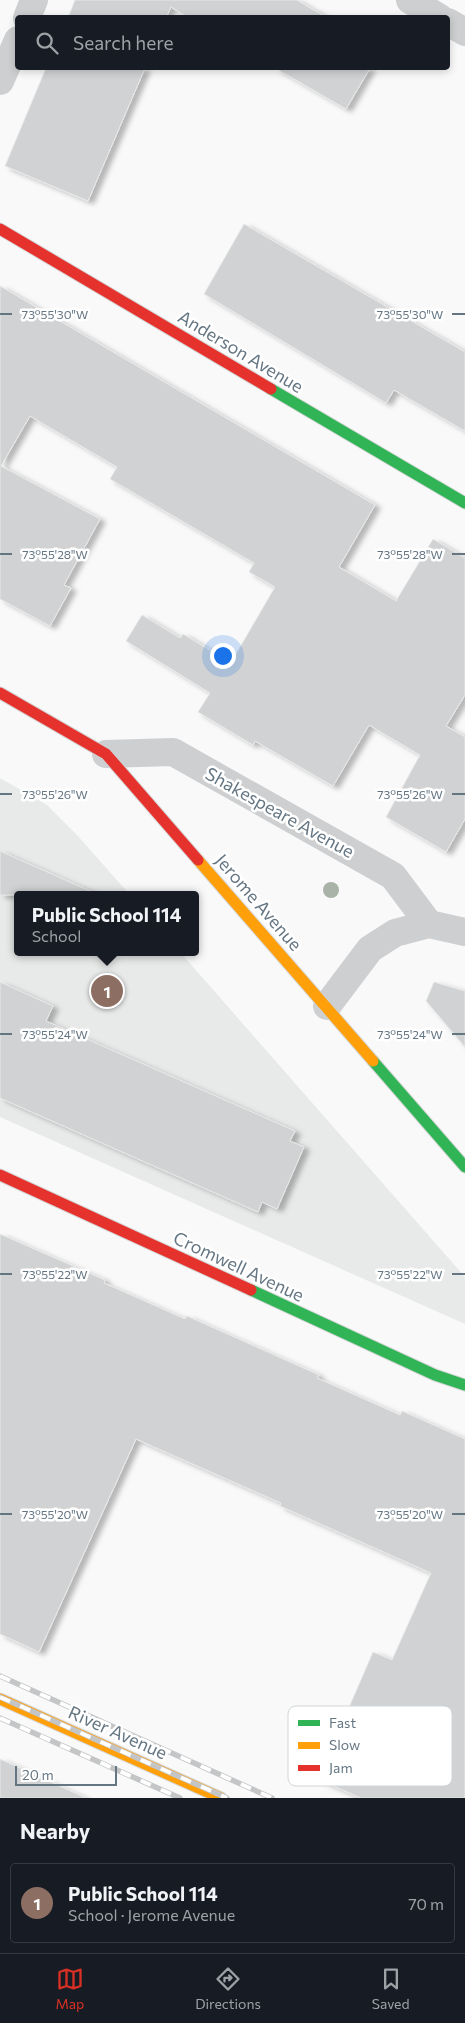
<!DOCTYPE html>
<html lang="en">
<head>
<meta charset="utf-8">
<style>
  :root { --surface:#171b24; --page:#20242c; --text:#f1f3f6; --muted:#9ea1a6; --line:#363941; --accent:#d93025 }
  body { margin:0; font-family:Commissioner,sans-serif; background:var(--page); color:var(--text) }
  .scale { position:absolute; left:15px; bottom:12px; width:102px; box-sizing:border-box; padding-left:5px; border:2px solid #657683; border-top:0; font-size:14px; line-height:18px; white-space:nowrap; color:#657683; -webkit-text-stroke:4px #fff; paint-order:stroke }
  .you { position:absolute; left:222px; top:655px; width:18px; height:18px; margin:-12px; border:4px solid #fff; border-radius:50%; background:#1a73e8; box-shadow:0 0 0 8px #1a73e833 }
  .badge { display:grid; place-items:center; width:32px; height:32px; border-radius:50%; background:var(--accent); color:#fff; font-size:16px; font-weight:700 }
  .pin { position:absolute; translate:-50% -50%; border:2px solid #fff; box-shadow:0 1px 5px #0006 }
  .popup { position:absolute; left:14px; top:891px; width:185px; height:65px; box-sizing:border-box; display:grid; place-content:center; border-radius:5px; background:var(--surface); filter:drop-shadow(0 1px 4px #0005); font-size:16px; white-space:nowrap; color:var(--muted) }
  .popup b { font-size:19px; color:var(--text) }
  .popup::after { content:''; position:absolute; left:50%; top:100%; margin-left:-10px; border:10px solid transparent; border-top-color:var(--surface) }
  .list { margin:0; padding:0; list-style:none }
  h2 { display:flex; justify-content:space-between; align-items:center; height:65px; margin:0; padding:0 20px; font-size:21px }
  h2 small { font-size:16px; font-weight:400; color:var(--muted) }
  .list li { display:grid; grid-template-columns:32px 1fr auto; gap:15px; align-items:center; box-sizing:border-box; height:80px; margin:0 10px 10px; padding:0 10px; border:1px solid var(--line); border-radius:5px }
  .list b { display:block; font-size:19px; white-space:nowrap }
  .list p { margin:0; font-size:16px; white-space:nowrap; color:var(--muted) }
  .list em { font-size:16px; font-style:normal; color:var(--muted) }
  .icon { flex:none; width:28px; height:28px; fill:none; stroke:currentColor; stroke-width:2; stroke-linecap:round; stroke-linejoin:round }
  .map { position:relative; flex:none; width:465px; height:1798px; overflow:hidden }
  .search { position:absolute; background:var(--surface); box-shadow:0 2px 8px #0003; left:15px; right:15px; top:15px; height:55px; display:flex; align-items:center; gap:12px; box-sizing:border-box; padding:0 18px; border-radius:5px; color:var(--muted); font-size:19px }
  .sheet { height:155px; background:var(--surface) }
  nav { display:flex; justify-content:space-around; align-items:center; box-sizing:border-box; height:70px; border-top:1px solid var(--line); background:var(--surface); font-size:14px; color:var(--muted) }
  nav a { display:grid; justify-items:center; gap:2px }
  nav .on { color:var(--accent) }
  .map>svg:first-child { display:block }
  .built { fill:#e8e9e9 }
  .building { fill:#d0d2d3; stroke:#e8e8e8; filter:url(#shadow) }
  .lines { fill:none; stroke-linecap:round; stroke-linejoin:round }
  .fast-casing { stroke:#d5d6d7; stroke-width:13 }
  .slow-casing { stroke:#d5d6d7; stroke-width:13 }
  .jam-casing { stroke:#d5d6d7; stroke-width:13 }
  .street { stroke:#cecfd0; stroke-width:28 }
  .fast { stroke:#30b455; stroke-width:11 }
  .slow { stroke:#ff9f0a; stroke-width:11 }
  .jam { stroke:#e5322d; stroke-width:11 }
  .rail-casing { stroke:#c3c5c6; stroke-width:5.5 }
  .rail { stroke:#fff; stroke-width:4; stroke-dasharray:11; stroke-linecap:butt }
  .tree { fill:#a9b3a7 }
  .ticks { fill:none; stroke:#657683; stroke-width:2 }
  .labels { text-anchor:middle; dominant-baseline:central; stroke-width:5; stroke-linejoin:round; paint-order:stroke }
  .street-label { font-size:18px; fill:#657683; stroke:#fff }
  .key { fill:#fff; stroke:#d1d6da; stroke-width:1 }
  .key-label { font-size:14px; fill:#657683 }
  .ticks-label { font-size:12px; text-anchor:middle; fill:#657683; stroke:#fff; stroke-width:5; stroke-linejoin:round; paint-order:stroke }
</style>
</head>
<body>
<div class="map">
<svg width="465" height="1798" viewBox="0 0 465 1798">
  <defs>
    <filter id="shadow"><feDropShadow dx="5.5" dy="3" stdDeviation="2.5" flood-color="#0004"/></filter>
  </defs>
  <rect width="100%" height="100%" fill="#f9f9f9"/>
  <!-- built -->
  <path class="built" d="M0 778 47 805 77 835 130 895H18V952H180L465 1277V1324L0 1117Z"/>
  <!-- building -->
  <path class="building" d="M75 0H297L327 18H189L171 7 166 18H68Z
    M46 68H145L88 201 5 166Z
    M275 68H370L346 109Z
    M244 224 465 352V431L394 390 386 403 204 294Z
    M0 286 375 505 339 567 396 601 433 539 465 558V695L446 726 465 737V819L446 852 386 817 420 755 369 725 333 786 255 741 253 745 198 712 210 693 126 641 142 615 180 638 183 634 228 661 233 653 236 654 275 587 249 572 254 563 110 479 117 467 30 416 1 466 100 519 64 585 71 588 50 626 0 599Z
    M0 851 99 895H0Z
    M0 982 53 1006 46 1021 295 1131 290 1141 304 1147 277 1209 262 1202 258 1212 0 1098Z
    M434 982 465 991V1047L426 1001Z
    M0 1234 105 1280 104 1283 185 1319 187 1316 319 1375 317 1378 400 1415 402 1411 465 1439V1798H361L318 1779 373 1652 392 1660 431 1573 280 1506 281 1503 136 1439 39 1652 0 1634Z
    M0 1759 86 1798H0Z"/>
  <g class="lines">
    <!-- fast casing -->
    <g class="fast-casing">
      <path id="fast" d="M271 389 465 503
        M373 1061 465 1167
        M251 1290 435 1375 465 1385"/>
    </g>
    <!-- slow casing -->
    <g class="slow-casing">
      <path id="slow" d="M198 860 373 1061
        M0 1699 221 1798"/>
    </g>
    <!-- jam casing -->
    <g class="jam-casing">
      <path id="jam" d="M0 229 271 389
        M0 693 106 754 198 860
        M0 1175 251 1290"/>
    </g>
    <!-- street -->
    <path class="street" d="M410 0 440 18
      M27 18 34 0
      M448 22 465 32
      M0 81 18 40
      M106 754 173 752 393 876 429 924
      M327 1006 370 949 395 933 429 924 465 932"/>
    <!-- fast -->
    <use href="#fast" class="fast"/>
    <!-- slow -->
    <use href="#slow" class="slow"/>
    <!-- jam -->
    <use href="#jam" class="jam"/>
    <!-- rail casing -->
    <g class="rail-casing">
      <path id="rail" d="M0 1676 272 1798
        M0 1697 227 1798
        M0 1718 180 1798"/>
    </g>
    <!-- rail -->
    <use href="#rail" class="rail"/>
  </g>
  <!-- trees -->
  <circle class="tree" cx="331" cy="890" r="8"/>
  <!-- ticks -->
  <path class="ticks" d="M0 314H12M452 314H465M0 554H12M452 554H465M0 794H12M452 794H465M0 1034H12M452 1034H465M0 1274H12M452 1274H465M0 1514H12M452 1514H465"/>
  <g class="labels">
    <!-- street labels -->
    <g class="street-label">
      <text transform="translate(241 351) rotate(31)">Anderson Avenue</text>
      <text transform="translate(280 812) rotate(29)">Shakespeare Avenue</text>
      <text transform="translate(259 902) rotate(49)">Jerome Avenue</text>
      <text transform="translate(239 1266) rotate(25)">Cromwell Avenue</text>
      <text transform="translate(118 1732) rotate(24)">River Avenue</text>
    </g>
  </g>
  <!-- legend -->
  <rect x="288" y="1706" width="164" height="80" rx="8" class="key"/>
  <rect x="298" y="1720" width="22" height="6" fill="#30b455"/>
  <rect x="298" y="1742" width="22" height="7" fill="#ff9f0a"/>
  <rect x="298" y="1765" width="22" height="6" fill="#e5322d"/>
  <g class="key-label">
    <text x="329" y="1728">Fast</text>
    <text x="329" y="1750">Slow</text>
    <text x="329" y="1773">Jam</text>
  </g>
  <g class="ticks-label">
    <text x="410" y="319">73°55'30"W</text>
    <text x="55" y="319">73°55'30"W</text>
    <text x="55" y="559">73°55'28"W</text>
    <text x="410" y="559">73°55'28"W</text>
    <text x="410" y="799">73°55'26"W</text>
    <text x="55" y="799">73°55'26"W</text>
    <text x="410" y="1039">73°55'24"W</text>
    <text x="55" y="1039">73°55'24"W</text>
    <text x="410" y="1279">73°55'22"W</text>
    <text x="55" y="1279">73°55'22"W</text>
    <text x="410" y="1519">73°55'20"W</text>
    <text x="55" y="1519">73°55'20"W</text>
  </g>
</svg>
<div class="scale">20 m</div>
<div class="you"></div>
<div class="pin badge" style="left:107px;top:991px;background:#8d6e63">1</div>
<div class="popup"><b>Public School 114</b>School</div>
<div class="search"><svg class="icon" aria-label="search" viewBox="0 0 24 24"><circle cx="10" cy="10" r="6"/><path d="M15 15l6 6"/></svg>Search here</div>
</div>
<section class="sheet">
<h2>Nearby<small></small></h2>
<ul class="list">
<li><span class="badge" style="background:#8d6e63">1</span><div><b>Public School 114</b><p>School · Jerome Avenue</p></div><em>70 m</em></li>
</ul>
</section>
<nav>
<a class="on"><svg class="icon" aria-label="map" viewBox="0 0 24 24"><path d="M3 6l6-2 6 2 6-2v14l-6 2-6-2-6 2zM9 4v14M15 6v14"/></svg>Map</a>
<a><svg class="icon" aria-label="directions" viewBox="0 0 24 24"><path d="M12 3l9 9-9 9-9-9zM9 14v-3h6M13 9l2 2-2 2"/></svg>Directions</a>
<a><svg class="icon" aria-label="saved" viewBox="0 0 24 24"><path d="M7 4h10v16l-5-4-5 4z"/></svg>Saved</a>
</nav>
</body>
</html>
